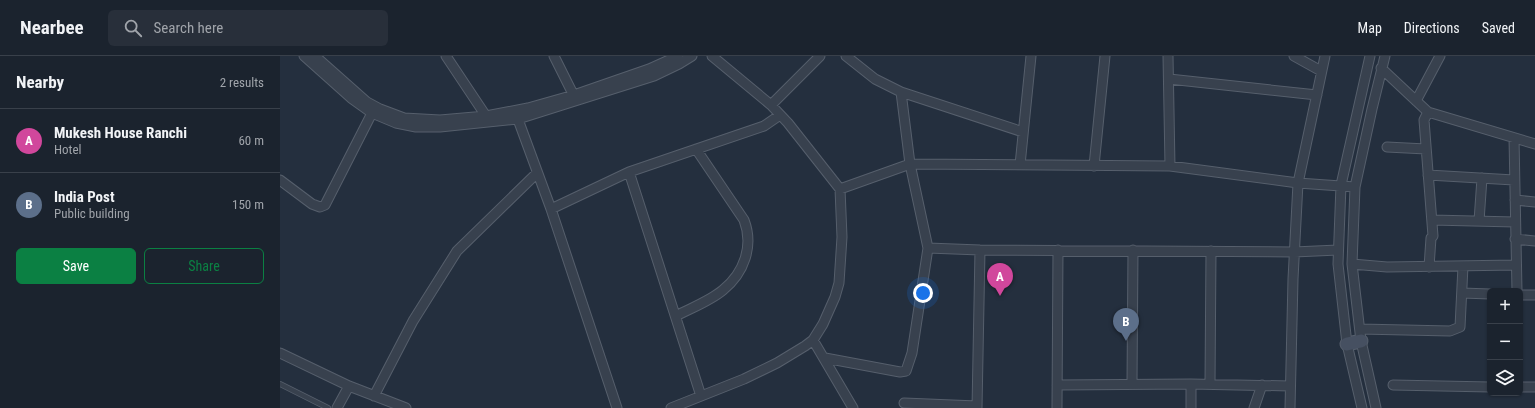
<!DOCTYPE html>
<html lang="en">
<head>
<meta charset="utf-8">
<style>
  :root { --surface:#1b232e; --page:#282f3a; --text:#f1f3f6; --muted:#a0a4aa; --line:#39404a; --accent:#0b8043 }
  body { margin:0; font-family:"Roboto Condensed",sans-serif; background:var(--page); color:var(--text) }
  .controls { position:absolute; right:12px; bottom:12px; display:grid; overflow:hidden; border-radius:6px; box-shadow:0 1px 3px #0004 }
  .controls button { width:36px; height:36px; display:grid; place-items:center; padding:0; border:0; border-bottom:1px solid var(--line); background:var(--surface); color:var(--text); font:20px sans-serif }
  .you { position:absolute; left:643px; top:237px; width:14px; height:14px; margin:-10px; border:3px solid #fff; border-radius:50%; background:#1a73e8; box-shadow:0 0 0 6px #1a73e833 }
  .badge { display:grid; place-items:center; width:26px; height:26px; border-radius:50%; background:var(--accent); color:#fff; font-size:13px; font-weight:700 }
  .pin { position:absolute; translate:-50% -33px; filter:drop-shadow(0 1px 2px #0008) }
  .pin::after { content:''; position:absolute; top:21px; width:14px; height:12px; background:inherit; clip-path:polygon(0 0,100% 0,50% 100%) }
  .list { margin:0; padding:0; list-style:none }
  h2 { display:flex; justify-content:space-between; align-items:center; height:52px; margin:0; padding:0 16px; font-size:17px }
  h2 small { font-size:13px; font-weight:400; color:var(--muted) }
  .list li { display:grid; grid-template-columns:26px 1fr auto; gap:12px; align-items:center; box-sizing:border-box; height:64px; padding:0 16px; border-top:1px solid var(--line) }
  .list b { display:block; font-size:15px; white-space:nowrap }
  .list p { margin:0; font-size:13px; white-space:nowrap; color:var(--muted) }
  .list em { font-size:13px; font-style:normal; color:var(--muted) }
  .actions { display:flex; gap:8px; padding:12px 16px }
  .actions a { flex:1; padding:9px 0; border:1px solid var(--accent); border-radius:6px; text-align:center; font-size:14px; color:var(--accent) }
  .actions .main { background:var(--accent); color:#fff }
  .icon { flex:none; width:22px; height:22px; fill:none; stroke:currentColor; stroke-width:2; stroke-linecap:round; stroke-linejoin:round }
  .map { position:relative; flex:none; width:1255px; height:352px; overflow:hidden }
  header { display:flex; align-items:center; gap:24px; box-sizing:border-box; height:56px; padding:0 20px; background:var(--surface); border-bottom:1px solid var(--line) }
  header strong { font-size:19px }
  nav { display:flex; gap:22px; margin-inline-start:auto; font-size:14px }
  .search { width:280px; height:36px; background:var(--page); display:flex; align-items:center; gap:10px; box-sizing:border-box; padding:0 14px; border-radius:6px; color:var(--muted); font-size:15px }
  main { display:flex }
  aside { flex:1; background:var(--surface) }
  .map>svg:first-child { display:block }
  .lines { fill:none; stroke-linecap:round; stroke-linejoin:round }
  .lane-casing { stroke:#565f6c; stroke-width:6 }
  .street-casing { stroke:#565f6c; stroke-width:11 }
  .secondary-casing { stroke:#565f6c; stroke-width:15 }
  .lane { stroke:#38414e; stroke-width:4.5 }
  .street { stroke:#38414e; stroke-width:9 }
  .secondary { stroke:#465061; stroke-width:13 }
</style>
</head>
<body>
<header>
<strong>Nearbee</strong>
<div class="search"><svg class="icon" aria-label="search" viewBox="0 0 24 24"><circle cx="10" cy="10" r="6"/><path d="M15 15l6 6"/></svg>Search here</div>
<nav><a>Map</a><a>Directions</a><a>Saved</a></nav>
</header>
<main>
<aside>
<h2>Nearby<small>2 results</small></h2>
<ul class="list">
<li><span class="badge" style="background:#d1479c">A</span><div><b>Mukesh House Ranchi</b><p>Hotel</p></div><em>60 m</em></li>
<li><span class="badge" style="background:#5c6f8a">B</span><div><b>India Post</b><p>Public building</p></div><em>150 m</em></li>
</ul>
<div class="actions"><a class="main">Save</a><a>Share</a></div>
</aside>
<div class="map">
<svg width="1255" height="352" viewBox="0 0 1255 352">
  <rect width="100%" height="100%" fill="#242f3e"/>
  <g class="lines">
    <!-- lane casing -->
    <g class="lane-casing">
      <path id="lane" d="M0 328 48 352"/>
    </g>
    <!-- street casing -->
    <g class="street-casing">
      <path id="street" d="M24 0 71 42 92 57 116 67 136 71H160L238 63 374 20 399 8 412 0
        M35 0 87 46 100 53 124 62 160 64 206 60 248 52 294 39 369 13 398 0
        M166 0 206 60 207 64
        M274 0 296 44
        M566 0 595 23 621 36 743 76
        M888 0 890 110
        M1014 0 1041 15
        M1101 12 1148 56 1255 88
        M889 23 1037 39
        M621 36 630 108 648 192 700 194 1014 196 1058 194
        M1136 45 1160 0
        M491 49 540 0
        M1148 56 1144 64 1153 180 1151 182 1149 211
        M236 58 271 153 337 352
        M1234 82 1237 235
        M1107 91 1146 93
        M740 109 751 0
        M814 110 825 0
        M349 116 421 340
        M1148 119 1234 124
        M0 124 32 148 40 151 45 149 92 57
        M560 133 630 108 890 110 1018 127 1075 131
        M1235 144 1255 146
        M271 153 349 116 484 70 500 59
        M1152 164 1235 166
        M1199 165 1202 122
        M1235 183 1255 185
        M1072 208 1107 211 1236 209
        M1182 237 1210 238
        M1240 239H1255
        M396 260C411 252 430 245 443 234 464 217 474 190 464 164L416 93
        M1080 273 1170 275 1180 271 1183 210
        M533 284 573 352
        M0 297 69 330 126 352
        M545 302 620 316 626 315 632 297 648 192
        M852 328 853 194
        M930 328 931 195
        M777 329 911 328 1010 330
        M1113 329 1210 331
        M1240 331H1255
        M94 340 133 265 177 195 257 117
        M624 347 697 350
        M57 352 69 330
        M391 352 464 323 497 307 525 290 533 284 543 268 555 241 559 227 562 181 560 133 508 67 491 49 432 0
        M697 352 700 194
        M777 352 778 194
        M911 352V328
        M974 352 982 329
        M1010 352 1013 223 1018 127 1045 0
        M1082 352 1067 288 1058 208 1061 129 1090 0
        M1096 352 1081 285 1072 208 1075 131 1092 53 1105 0"/>
    </g>
    <!-- secondary casing -->
    <g class="secondary-casing">
      <path id="secondary" d="M1067 288 1081 285"/>
    </g>
    <!-- lane -->
    <use href="#lane" class="lane"/>
    <!-- street -->
    <use href="#street" class="street"/>
    <!-- secondary -->
    <use href="#secondary" class="secondary"/>
  </g>
</svg>
<div class="controls">
<button>+</button>
<button>−</button>
<button><svg class="icon" aria-label="layers" viewBox="0 0 24 24"><path d="M12 4l9 5-9 5-9-5zM3 14l9 5 9-5"/></svg></button>
</div>
<div class="you"></div>
<div class="pin badge" style="left:720px;top:240px;background:#d1479c">A</div>
<div class="pin badge" style="left:846px;top:285px;background:#5c6f8a">B</div>
</div>
</main>
</body>
</html>
